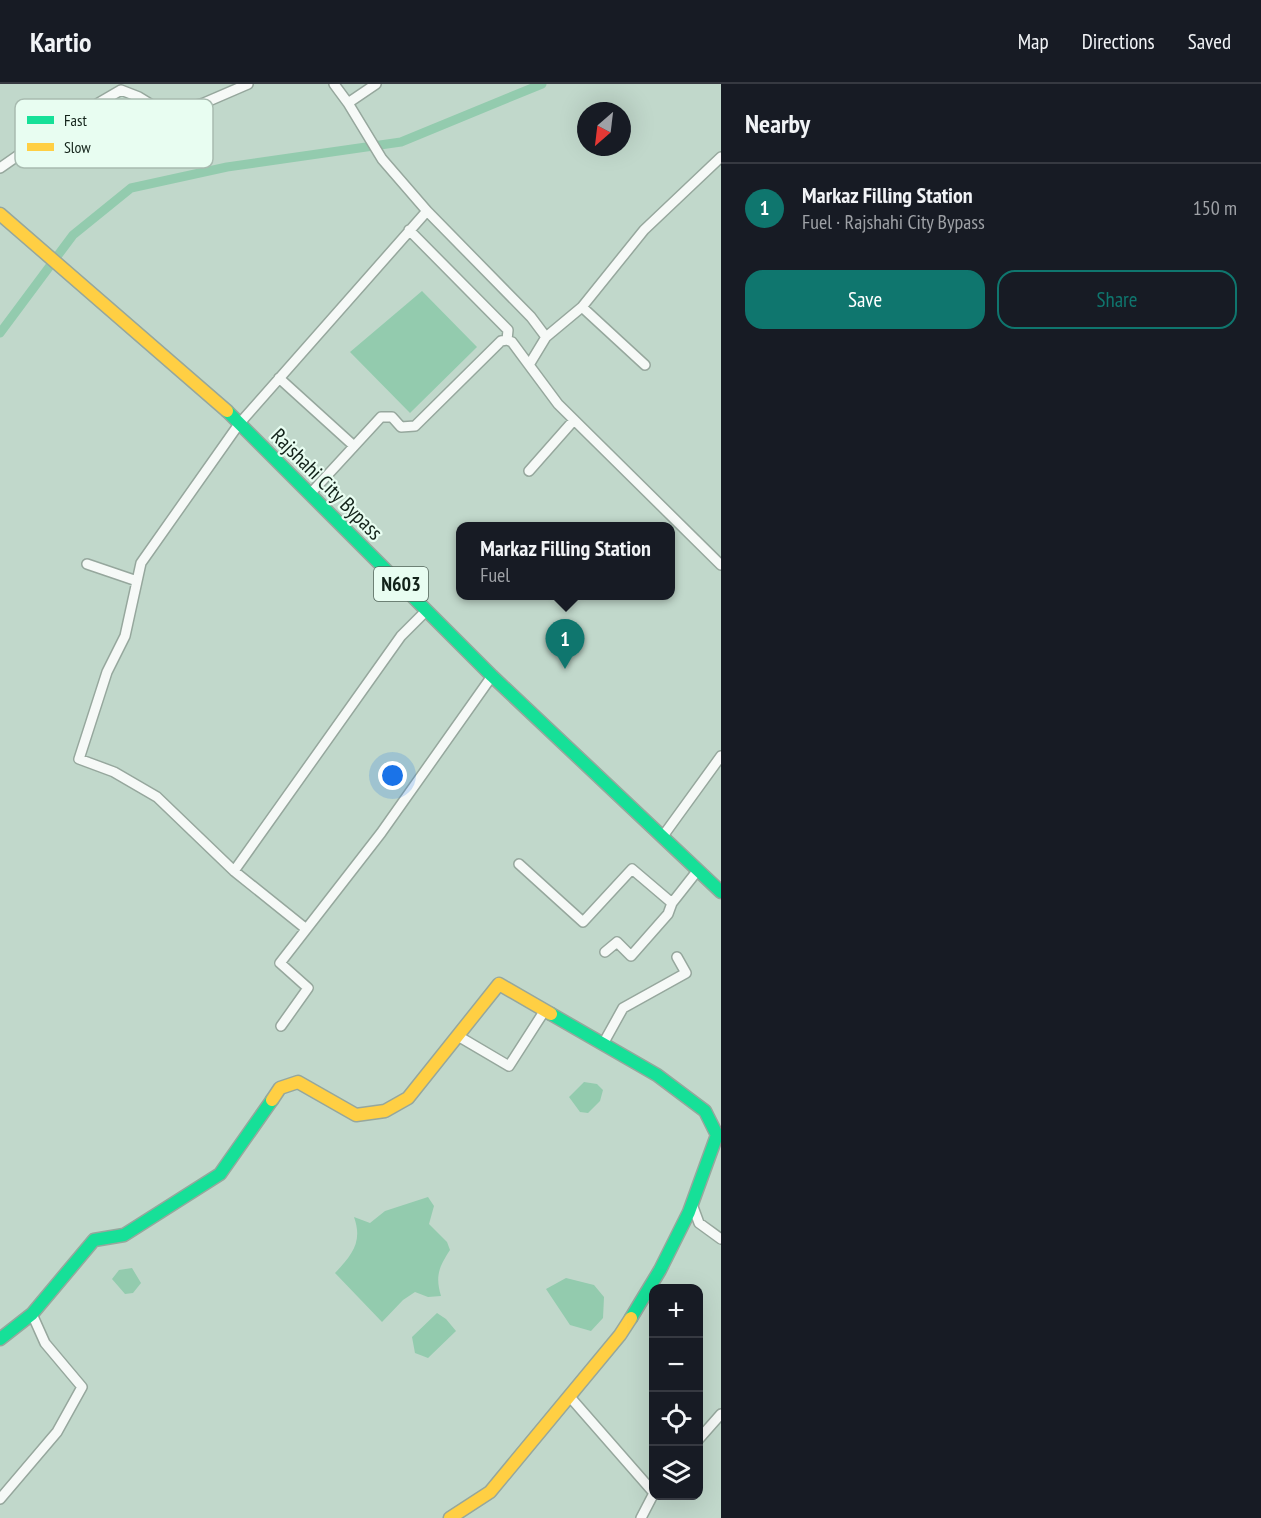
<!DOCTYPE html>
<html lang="en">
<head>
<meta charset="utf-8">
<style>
  :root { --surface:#171b24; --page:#20242c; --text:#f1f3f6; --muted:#9ea1a6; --line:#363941; --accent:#0f766e }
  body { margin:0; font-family:"PT Sans Narrow",sans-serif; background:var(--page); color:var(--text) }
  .controls { position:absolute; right:18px; bottom:18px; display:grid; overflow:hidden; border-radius:12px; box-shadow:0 6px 24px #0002 }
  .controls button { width:54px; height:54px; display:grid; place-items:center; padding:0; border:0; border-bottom:2px solid var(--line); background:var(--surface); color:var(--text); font:30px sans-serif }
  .compass { position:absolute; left:577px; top:18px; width:54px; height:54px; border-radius:50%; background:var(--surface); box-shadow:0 6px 24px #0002; rotate:208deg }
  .you { position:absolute; left:393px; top:692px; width:21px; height:21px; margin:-15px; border:4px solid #fff; border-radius:50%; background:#1a73e8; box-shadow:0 0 0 9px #1a73e833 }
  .badge { display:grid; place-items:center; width:39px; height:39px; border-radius:50%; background:var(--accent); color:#fff; font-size:20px; font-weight:700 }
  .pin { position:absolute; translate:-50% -50px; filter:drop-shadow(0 2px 3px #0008) }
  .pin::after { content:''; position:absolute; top:32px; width:21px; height:18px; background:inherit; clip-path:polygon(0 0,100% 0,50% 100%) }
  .popup { position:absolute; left:456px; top:438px; width:219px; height:78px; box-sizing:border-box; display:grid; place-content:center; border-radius:12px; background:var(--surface); filter:drop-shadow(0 2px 4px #0005); font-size:20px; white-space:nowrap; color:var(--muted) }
  .popup b { font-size:22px; color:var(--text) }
  .popup::after { content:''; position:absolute; left:50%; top:100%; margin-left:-12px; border:12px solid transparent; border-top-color:var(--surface) }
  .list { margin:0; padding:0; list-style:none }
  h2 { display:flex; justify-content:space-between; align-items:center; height:78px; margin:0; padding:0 24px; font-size:26px }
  h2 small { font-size:20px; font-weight:400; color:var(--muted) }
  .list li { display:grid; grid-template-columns:39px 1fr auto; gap:18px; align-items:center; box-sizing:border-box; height:90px; padding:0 24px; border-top:2px solid var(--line) }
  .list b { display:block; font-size:22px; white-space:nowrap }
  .list p { margin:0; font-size:20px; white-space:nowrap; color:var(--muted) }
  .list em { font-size:20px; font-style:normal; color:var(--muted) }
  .actions { display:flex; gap:12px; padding:18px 24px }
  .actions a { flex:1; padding:14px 0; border:2px solid var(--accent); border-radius:18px; text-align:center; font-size:21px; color:var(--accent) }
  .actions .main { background:var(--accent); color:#fff }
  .icon { flex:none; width:33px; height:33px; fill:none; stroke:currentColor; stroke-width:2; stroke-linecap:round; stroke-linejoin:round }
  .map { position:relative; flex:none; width:721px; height:1434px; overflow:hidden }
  header { display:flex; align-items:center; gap:36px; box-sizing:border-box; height:84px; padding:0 30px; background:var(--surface); border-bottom:2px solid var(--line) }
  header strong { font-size:28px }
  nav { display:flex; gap:33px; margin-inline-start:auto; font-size:21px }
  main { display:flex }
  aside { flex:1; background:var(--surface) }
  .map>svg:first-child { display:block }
  .water { fill:#93cbae }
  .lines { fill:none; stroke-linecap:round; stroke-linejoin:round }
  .canal { stroke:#93cbae; stroke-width:9 }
  .street-casing { stroke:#96a79d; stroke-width:12 }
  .fast-casing { stroke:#96a79d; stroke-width:15 }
  .slow-casing { stroke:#96a79d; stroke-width:15 }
  .street { stroke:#f6f9f7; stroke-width:9 }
  .fast { stroke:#16e098; stroke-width:12 }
  .slow { stroke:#ffcf43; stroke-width:12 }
  .labels { text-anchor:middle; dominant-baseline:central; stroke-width:4.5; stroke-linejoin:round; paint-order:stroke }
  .shield { fill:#e8fdf1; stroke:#52645a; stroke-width:1.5 }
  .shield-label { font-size:20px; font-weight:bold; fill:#122219 }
  .street-label { font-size:21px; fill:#122219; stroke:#e8fdf1 }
  .key { fill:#e8fdf1; stroke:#a8bbb0; stroke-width:1.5 }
  .key-label { font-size:16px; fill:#122219 }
</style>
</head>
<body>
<header>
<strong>Kartio</strong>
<nav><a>Map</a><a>Directions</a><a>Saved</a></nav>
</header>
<main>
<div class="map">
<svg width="721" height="1434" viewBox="0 0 721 1434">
  <rect width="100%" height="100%" fill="#c1d8cb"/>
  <!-- water -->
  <path class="water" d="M422 207 477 263 410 329 350 268Z
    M584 998 597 1000 603 1006 600 1017 588 1029 580 1028 569 1013Z
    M428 1113 434 1122 429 1140 447 1158 450 1166C439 1183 435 1192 441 1212L428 1213 415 1208 403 1216 382 1238 335 1189C352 1171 363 1158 354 1133L370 1139 385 1127Z
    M132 1184 141 1199 133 1209 125 1210 112 1195 119 1186Z
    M566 1194 594 1201 604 1213 603 1234 591 1247 570 1241 546 1205Z
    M437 1229 446 1235 456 1247 428 1274 415 1269 412 1253Z"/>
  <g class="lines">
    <!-- canal -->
    <path class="canal" d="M0 249 73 151 131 104 227 83 401 58 542 0"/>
    <!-- street casing -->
    <g class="street-casing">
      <path id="street" d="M334 0 348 19 376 0
        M348 19 382 75 427 127
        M721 73 644 146 582 223 546 253 529 281 558 320 721 481
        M0 84 66 38 121 6 139 13 165 29 204 19 248 0
        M409 146 508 246 507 256
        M582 223 645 281
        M507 256 512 258 529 281
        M279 294 354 362
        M529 387 574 336
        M310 410 381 333H392L401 343 415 342 501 257 507 256
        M87 480 137 497
        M427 526 401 552 234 787 157 713 114 688 79 675 107 588 125 552 141 479 239 340 427 127 531 233 546 253
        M663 752 721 672
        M519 780 583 838 632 785 672 819 698 786
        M234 787 305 844
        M605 868 617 858 631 872 668 830 672 819
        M281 942 308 904 280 879 381 749 492 592
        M458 952 509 982 545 926
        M603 960 623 924 686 889 677 873
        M692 1120 699 1139 721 1155
        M570 1313 654 1409
        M698 1356 721 1330
        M0 1415 57 1348 82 1303 45 1259 32 1230
        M641 1434 654 1409"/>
    </g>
    <!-- fast casing -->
    <g class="fast-casing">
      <path id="fast" d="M227 327 492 592 721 808
        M551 930 657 991 705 1027 717 1051 689 1128 660 1186 631 1234
        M0 1255 32 1230 94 1156 124 1151 220 1090 272 1016"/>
    </g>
    <!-- slow casing -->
    <g class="slow-casing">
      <path id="slow" d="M0 130 227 327
        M272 1016 280 1004 298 998 356 1031 385 1027 408 1014 499 900 551 930
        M450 1434 490 1408 620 1251 631 1234"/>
    </g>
    <!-- street -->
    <use href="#street" class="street"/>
    <!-- fast -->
    <use href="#fast" class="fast"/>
    <!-- slow -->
    <use href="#slow" class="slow"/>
  </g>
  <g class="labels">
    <!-- shield labels -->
    <rect class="shield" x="374" y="483" width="54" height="34" rx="4.5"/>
    <g class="shield-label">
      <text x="401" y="500">N603</text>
    </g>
    <!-- street labels -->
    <g class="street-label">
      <text transform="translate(327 400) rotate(45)">Rajshahi City Bypass</text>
    </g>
  </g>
  <!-- legend -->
  <rect x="15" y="15" width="198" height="69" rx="9" class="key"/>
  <rect x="27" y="32" width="27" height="8" fill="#16e098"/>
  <rect x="27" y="59" width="27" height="8" fill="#ffcf43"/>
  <g class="key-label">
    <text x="64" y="42">Fast</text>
    <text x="64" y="69">Slow</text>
  </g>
</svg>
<div class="controls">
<button>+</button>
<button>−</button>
<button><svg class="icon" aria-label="locate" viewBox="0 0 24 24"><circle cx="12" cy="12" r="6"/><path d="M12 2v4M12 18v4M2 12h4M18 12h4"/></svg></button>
<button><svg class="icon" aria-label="layers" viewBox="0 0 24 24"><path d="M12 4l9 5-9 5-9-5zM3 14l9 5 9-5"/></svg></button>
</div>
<svg class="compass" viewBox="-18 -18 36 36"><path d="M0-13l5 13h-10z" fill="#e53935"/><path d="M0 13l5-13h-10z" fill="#9ea1a6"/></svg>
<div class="you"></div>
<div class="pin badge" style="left:565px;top:585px">1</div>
<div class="popup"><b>Markaz Filling Station</b>Fuel</div>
</div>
<aside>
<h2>Nearby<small></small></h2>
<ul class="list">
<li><span class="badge">1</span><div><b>Markaz Filling Station</b><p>Fuel · Rajshahi City Bypass</p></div><em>150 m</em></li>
</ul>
<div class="actions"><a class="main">Save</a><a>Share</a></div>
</aside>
</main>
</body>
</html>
